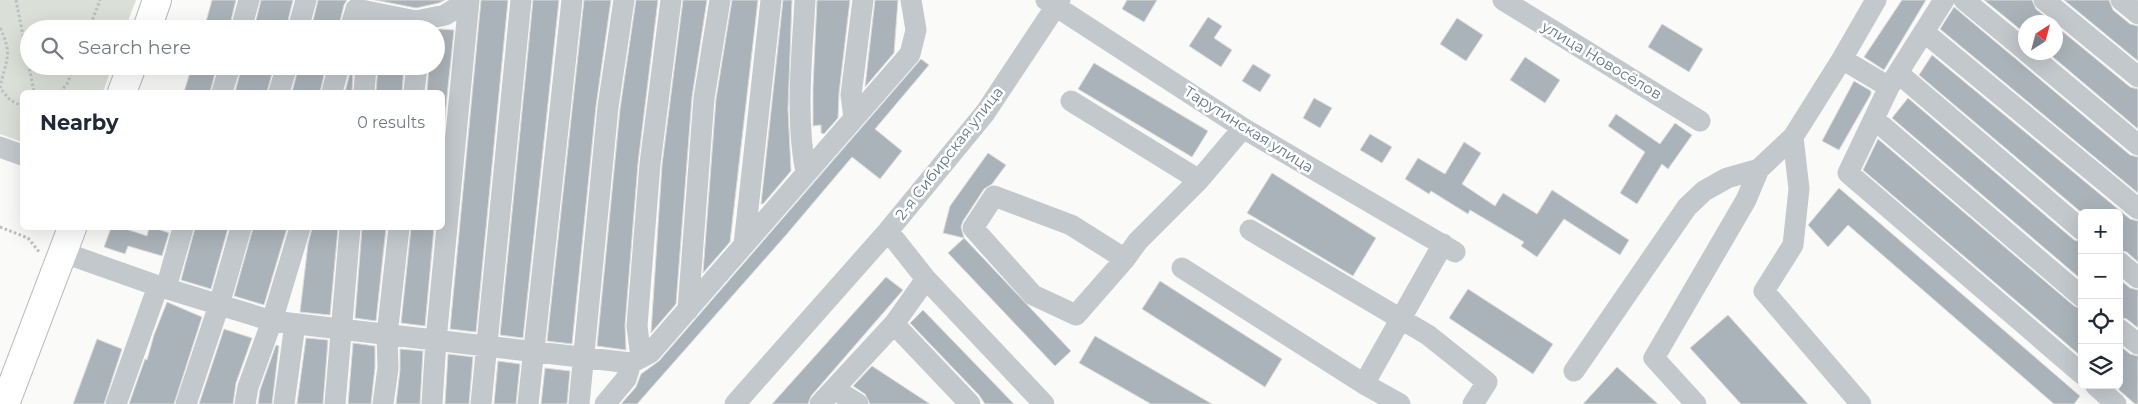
<!DOCTYPE html>
<html lang="en">
<head>
<meta charset="utf-8">
<style>
  :root { --surface:#fff; --page:#f2f2f3; --text:#1f2937; --muted:#747a83; --line:#e0e1e3 }
  body { margin:0; font-family:Montserrat,sans-serif; background:var(--page); color:var(--text) }
  .controls { position:absolute; right:15px; bottom:15px; display:grid; overflow:hidden; border-radius:8px; box-shadow:0 5px 20px #0002 }
  .controls button { width:45px; height:45px; display:grid; place-items:center; padding:0; border:0; border-bottom:1px solid var(--line); background:var(--surface); color:var(--text); font:25px sans-serif }
  .compass { position:absolute; left:2018px; top:15px; width:45px; height:45px; border-radius:50%; background:var(--surface); box-shadow:0 5px 20px #0002; rotate:36deg }
  .list { margin:0; padding:0; list-style:none }
  h2 { display:flex; justify-content:space-between; align-items:center; height:65px; margin:0; padding:0 20px; font-size:21px }
  h2 small { font-size:16px; font-weight:400; color:var(--muted) }
  .icon { flex:none; width:28px; height:28px; fill:none; stroke:currentColor; stroke-width:2; stroke-linecap:round; stroke-linejoin:round }
  .map { position:relative; flex:none; width:2138px; height:404px; overflow:hidden }
  .search { position:absolute; background:var(--surface); box-shadow:0 5px 20px #0002; left:20px; top:20px; width:425px; height:55px; display:flex; align-items:center; gap:12px; box-sizing:border-box; padding:0 18px; border-radius:28px; color:var(--muted); font-size:19px }
  .panel { position:absolute; background:var(--surface); box-shadow:0 5px 20px #0002; left:20px; top:90px; width:425px; height:140px; border-radius:8px }
  .map>svg:first-child { display:block }
  .green { fill:#dadfd7 }
  .building { fill:#aab3b9; stroke:#dcdcda }
  .lines { fill:none; stroke-linecap:round; stroke-linejoin:round }
  .major-casing { stroke:#b5babe; stroke-width:30 }
  .path { stroke:#bbbfc2; stroke-width:3; stroke-dasharray:2.5 2.5; stroke-linecap:butt }
  .minor { stroke:#c3c8cc; stroke-width:21 }
  .major { stroke:#fff; stroke-width:28 }
  .labels { text-anchor:middle; dominant-baseline:central; stroke-width:5; stroke-linejoin:round; paint-order:stroke }
  .street-label { font-size:15px; fill:#657683; stroke:#fff }
</style>
</head>
<body>
<div class="map">
<svg width="2138" height="404" viewBox="0 0 2138 404">
  <rect width="100%" height="100%" fill="#fafaf8"/>
  <!-- green -->
  <path class="green" d="M0 0H136L125 29H29V66H112L103 92H22V142L0 134Z"/>
  <!-- building -->
  <path class="building" d="M212 0H236L229 29H204Z
    M261 0H293L286 29H254Z
    M318 0H347L344 5 338 29H311Z
    M375 0H445L439 3 416 8Z
    M481 0H508L476 332 450 329Z
    M533 0H559L523 338 500 335Z
    M584 0H611L596 106 572 344 547 341Z
    M636 0H658L638 163 625 325 626 350 597 346 620 109Z
    M683 0H707L692 97 676 304 651 333 662 165Z
    M732 0H758L730 242 703 273 716 99Z
    M783 0H792L788 109 791 171 763 204H761Z
    M817 0H850L839 93 838 118 824 134 821 133V125L813 126V87Z
    M875 0H898L894 53 865 87Z
    M1127 0H1157L1144 22 1122 9Z
    M1902 0H1926L1884 70 1864 57Z
    M1984 0H2032L2036 9 2052 22H2026V34Z
    M2064 0H2109L2113 10 2130 24 2138 26V61Z
    M1954 7 2130 155 2138 157V193L1940 29Z
    M1208 17 1222 26 1214 38 1232 50 1221 67 1189 46Z
    M1457 18 1483 35 1466 61 1440 44Z
    M1662 24 1703 49 1689 72 1648 47Z
    M2056 26 2130 87 2138 89V129L2047 52H2056Z
    M440 29 454 30 442 144V92H427L429 66H436V30Z
    M1932 55 2130 219 2138 221V262L2127 252 2119 250V213H2082L1919 75Z
    M1525 57 1560 80 1545 103 1510 80Z
    M921 59 929 65 875 129 902 151 880 179 852 157 786 235 637 404H621L636 387 641 374 659 361Z
    M1094 63 1208 131 1192 157 1078 89Z
    M1253 64 1271 75 1260 92 1242 81Z
    M192 66H217L210 92H184Z
    M242 66H274L267 92H235Z
    M299 66H326L320 92H292Z
    M378 66H404L402 92H376Z
    M351 69H353L352 92H345Z
    M1854 81 1871 91V94L1839 150 1822 141Z
    M1314 98 1332 108 1320 128 1303 118Z
    M1908 98 2074 240 2082 242V280L1892 118Z
    M1616 114 1660 144 1675 123 1692 135 1668 169 1662 164 1637 204 1620 193 1645 152 1608 126Z
    M1370 134 1392 147 1382 163 1360 150Z
    M1878 139 2074 306 2082 309V357L1863 170Z
    M1464 142 1481 153 1462 184 1495 206 1503 193 1537 214 1552 190 1629 240 1620 255 1564 219 1537 257 1521 246 1524 242 1470 210 1468 214 1431 191 1429 194 1405 179 1418 158 1445 174Z
    M988 153 1006 165 992 184 984 189 963 221 961 227 964 238 943 233 950 206Z
    M1272 173 1376 238 1353 276 1247 213Z
    M1839 188 2080 396 2074 404H2054L1848 225 1828 247 1808 225Z
    M111 228H123L147 236 149 228H155L169 233 162 256 128 246 125 254 104 247Z
    M195 228H228L211 289 181 280Z
    M253 228H287L264 305 234 296Z
    M312 228H338L330 315 300 312 308 244Z
    M362 228H386L376 321 355 318Z
    M411 228H434L425 326 401 323Z
    M964 238 1071 351 1055 366 948 253Z
    M886 277 903 290 811 396 808 404H772Z
    M2119 279 2130 288 2138 290V328L2127 319 2119 317Z
    M1160 281 1282 359 1265 387 1142 309Z
    M1468 289 1553 344 1533 374 1449 318Z
    M167 302 202 317 174 404H129L145 359 147 360 154 335Z
    M923 310 1014 404H985L979 395 910 323Z
    M1728 315 1808 404H1741L1690 348Z
    M224 329 252 338 236 383 233 404H199Z
    M1095 336 1212 404H1151L1079 363Z
    M306 338 328 340 323 404H297Z
    M97 339 122 349 104 404H73Z
    M353 343 375 346V367L371 404H348Z
    M276 345 279 346 272 404H258L260 390Z
    M2119 345 2130 354 2138 356V404H2135L2119 390Z
    M400 349 423 351 420 404H396L400 370Z
    M448 354 473 357 469 404H445Z
    M498 361 520 364 516 404H494Z
    M872 366 930 404H870L865 394 853 386Z
    M1617 367 1658 404H1583Z
    M545 368 570 371 567 404H541Z"/>
  <g class="lines">
    <!-- major casing -->
    <g class="major-casing">
      <path id="major" d="M147 29 157 0
        M122 92 132 66
        M5 404 72 228"/>
    </g>
    <!-- path -->
    <path class="path" d="M16 0 34 92
      M0 28C14 56 5 61 0 88L10 100 22 106
      M89 29 100 0
      M60 92 67 84 74 66
      M0 227 28 238 40 253"/>
    <!-- minor -->
    <path class="minor" d="M805 0C802 57 795 117 806 173
      M1046 0 1243 128 1455 252
      M1503 0 1700 121
      M1876 0 1842 59 1889 87
      M1944 0 1889 87 1848 173 2082 374
      M1964 0 2026 51
      M2044 0 2138 77
      M2121 0 2138 14
      M241 29 249 0
      M298 29 306 0
      M350 29 356 9 416 21 445 15 469 0
      M1924 32 2138 209
      M2027 52 2138 145
      M1898 73 2082 230
      M222 92 230 66
      M279 92 287 66
      M332 92 339 66
      M364 92 366 66
      M414 92 417 66
      M1071 101 1199 180
      M854 118 851 95 863 0
      M1874 119 2082 297
      M1793 137 1799 189 1793 245 1764 291 1861 404
      M0 147 22 155
      M1250 230 1428 335 1487 382 1473 404
      M888 231 926 279 1044 404
      M744 245 771 0
      M62 252 158 286 272 321 631 363 650 353 910 54 916 30 911 0
      M1125 259 1071 225 994 196 973 228 1033 295 1076 315 1125 259 1138 241 1199 180 1243 128
      M2119 262 2138 278
      M1182 268 1364 384 1443 244
      M166 288 183 228
      M688 310 704 98 720 0
      M894 324 970 404
      M2119 329 2138 344
      M641 358 637 326 650 164 671 0
      M1574 371 1687 207 1704 191 1727 178 1759 169 1793 137 1842 59
      M1364 384 1400 404
      M2095 385 2116 404
      M834 389 858 404
      M116 404 158 286
      M186 404 219 305 241 228
      M245 404 248 387 272 321 300 228
      M284 404 295 324
      M335 404 350 228
      M383 404 388 368 387 335 399 228
      M432 404 436 340 469 0
      M481 404 521 0
      M528 404 572 0
      M579 404 608 107 624 0
      M605 404 626 379 631 363
      M735 404 888 231 985 113 1060 0
      M820 404 894 324 926 279
      M1696 404 1654 358 1746 200 1759 169"/>
    <!-- major -->
    <use href="#major" class="major"/>
  </g>
  <g class="labels">
    <!-- street labels -->
    <g class="street-label">
      <text transform="translate(1602 60) rotate(31)">улица Новосёлов</text>
      <text transform="translate(1249 129) rotate(32)">Тарутинская улица</text>
      <text transform="translate(949 153) rotate(-52)">2-я Сибирская улица</text>
    </g>
  </g>
</svg>
<div class="controls">
<button>+</button>
<button>−</button>
<button><svg class="icon" aria-label="locate" viewBox="0 0 24 24"><circle cx="12" cy="12" r="6"/><path d="M12 2v4M12 18v4M2 12h4M18 12h4"/></svg></button>
<button><svg class="icon" aria-label="layers" viewBox="0 0 24 24"><path d="M12 4l9 5-9 5-9-5zM3 14l9 5 9-5"/></svg></button>
</div>
<svg class="compass" viewBox="-18 -18 36 36"><path d="M0-13l5 13h-10z" fill="#e53935"/><path d="M0 13l5-13h-10z" fill="#747a83"/></svg>
<div class="search"><svg class="icon" aria-label="search" viewBox="0 0 24 24"><circle cx="10" cy="10" r="6"/><path d="M15 15l6 6"/></svg>Search here</div>
<section class="panel">
<h2>Nearby<small>0 results</small></h2>
<ul class="list">
</ul>
</section>
</div>
</body>
</html>
